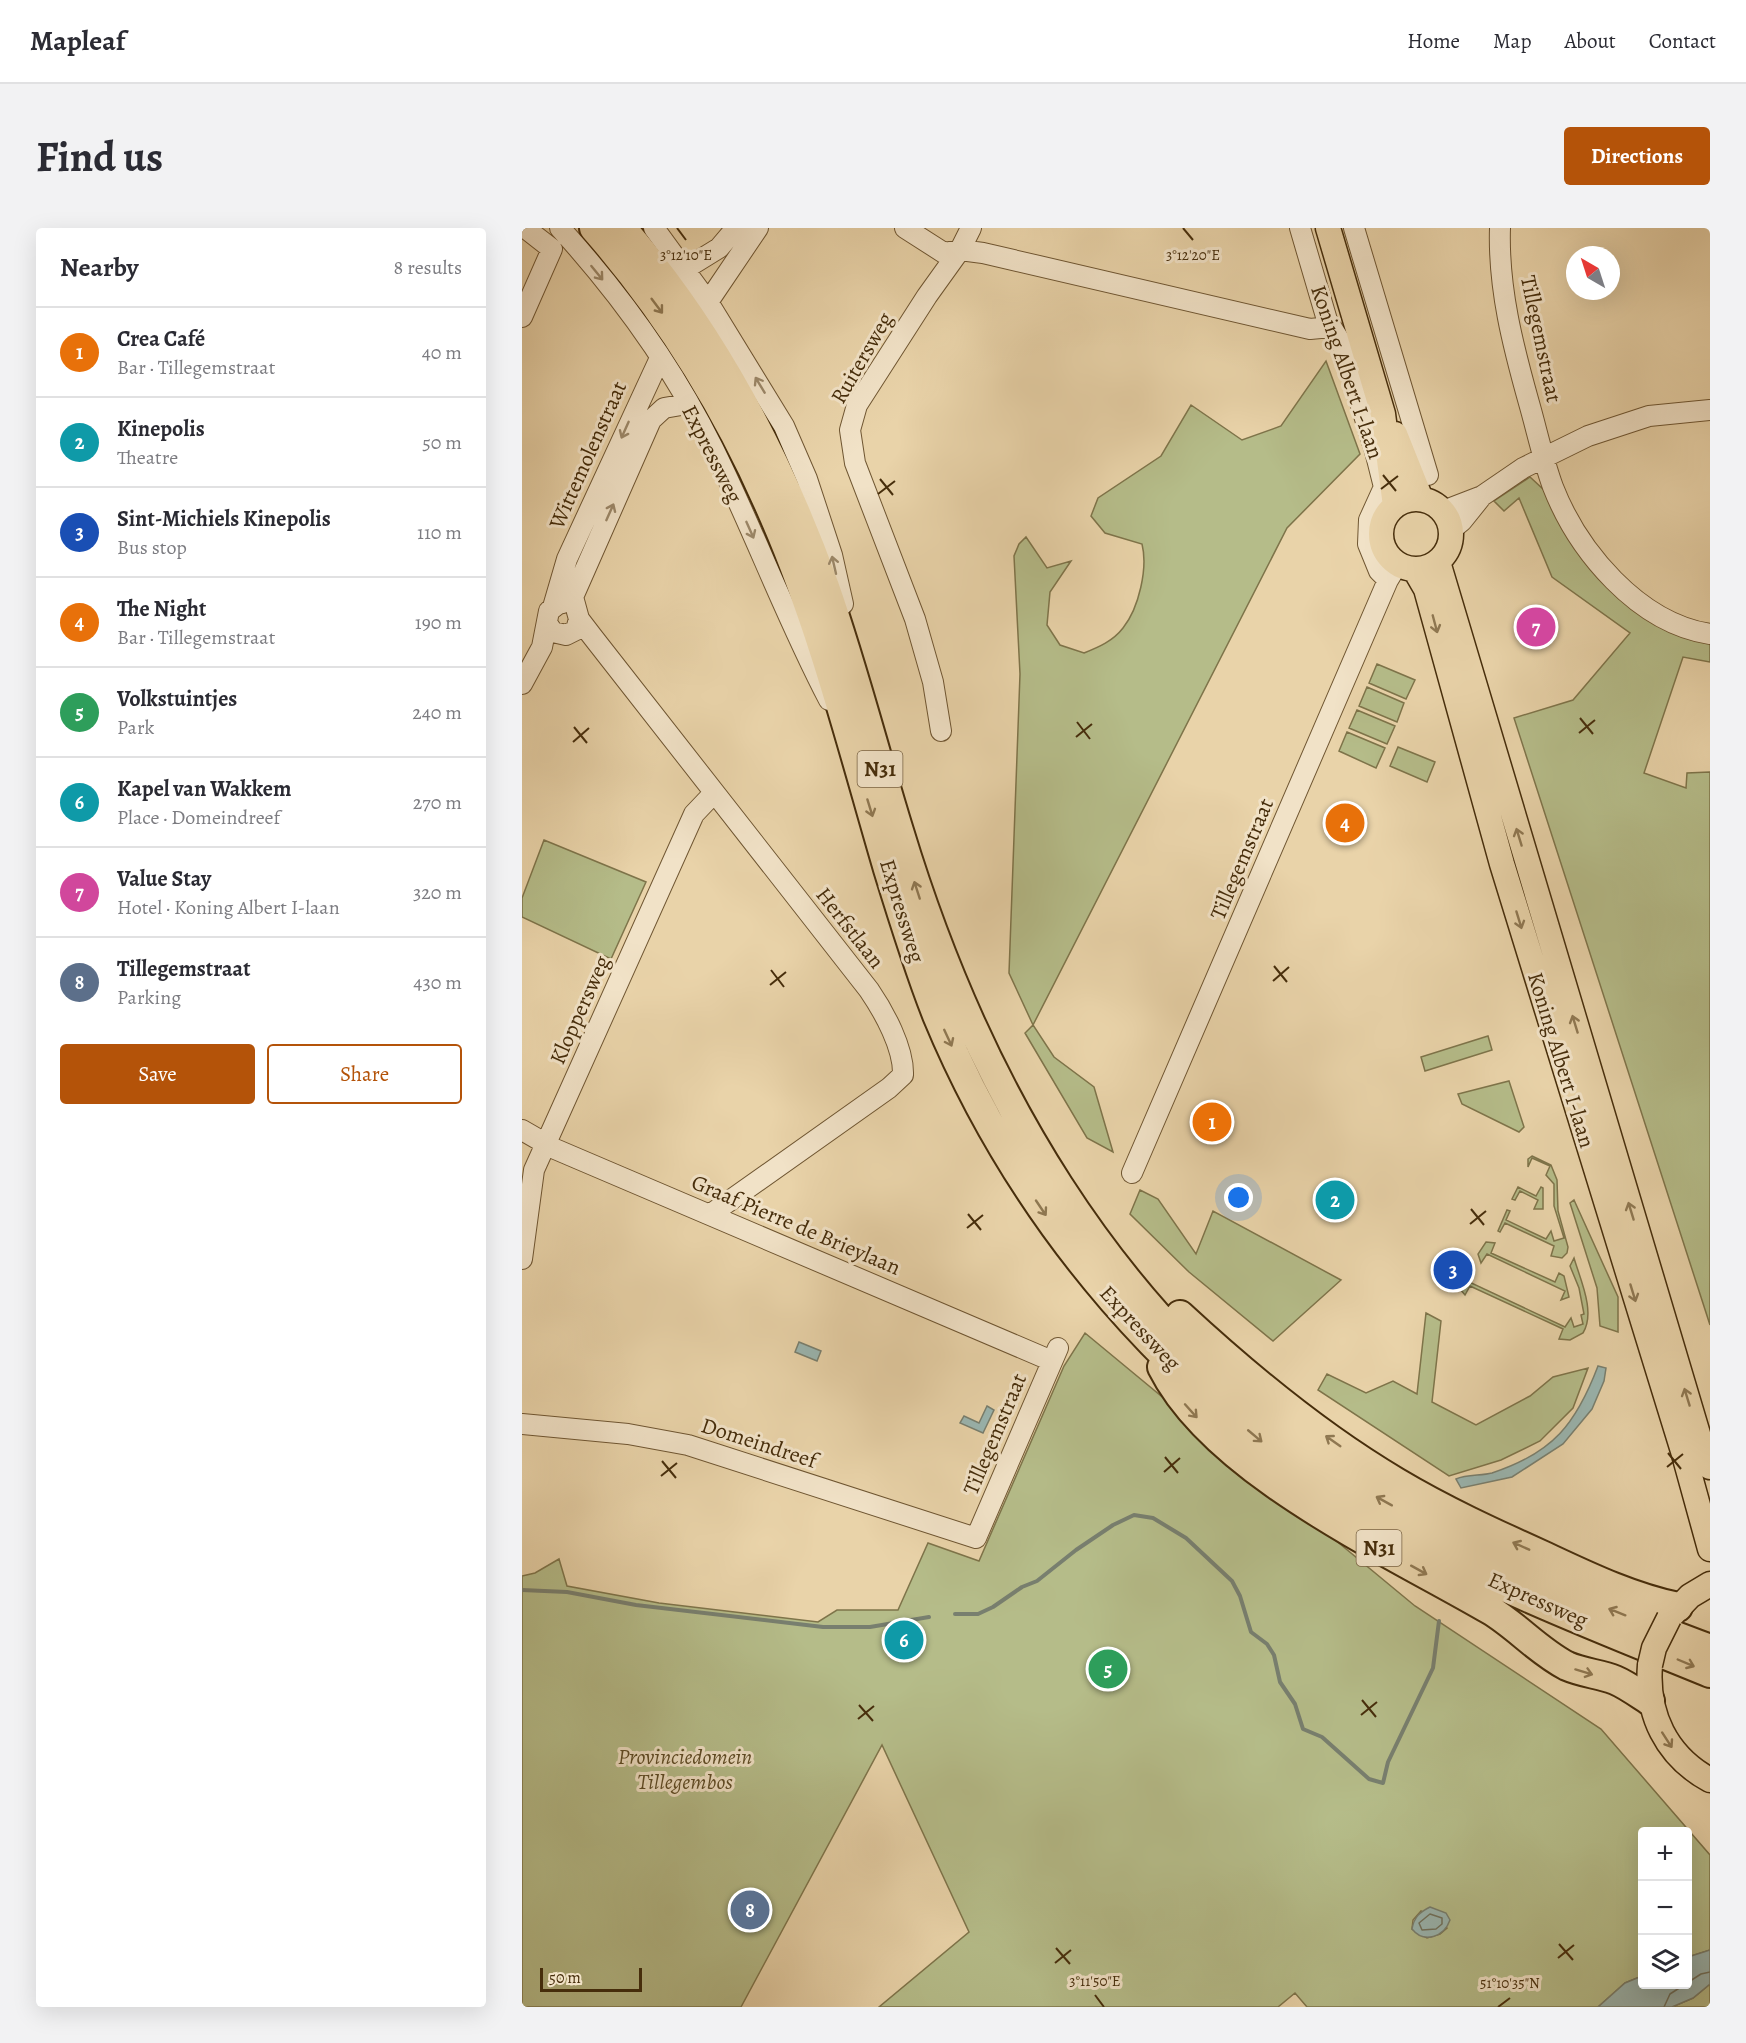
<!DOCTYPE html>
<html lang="en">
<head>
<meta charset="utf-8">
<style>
  :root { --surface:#fff; --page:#f2f2f3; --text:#2b2b33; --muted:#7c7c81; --line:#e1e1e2; --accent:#b45309 }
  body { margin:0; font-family:Alegreya,serif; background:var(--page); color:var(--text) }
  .controls { position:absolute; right:18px; bottom:18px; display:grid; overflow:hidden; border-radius:6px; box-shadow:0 6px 24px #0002 }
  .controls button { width:54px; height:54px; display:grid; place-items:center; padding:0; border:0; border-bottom:2px solid var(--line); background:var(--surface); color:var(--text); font:30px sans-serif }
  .compass { position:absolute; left:1044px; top:18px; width:54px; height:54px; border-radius:50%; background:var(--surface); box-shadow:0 6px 24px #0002; rotate:321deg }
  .scale { position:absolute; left:18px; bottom:15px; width:102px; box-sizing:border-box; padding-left:6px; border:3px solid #462d0b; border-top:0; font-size:16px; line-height:21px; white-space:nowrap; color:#462d0b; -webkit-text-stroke:4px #f1e2c7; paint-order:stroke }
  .you { position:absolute; left:717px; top:970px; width:21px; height:21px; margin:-15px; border:4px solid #fff; border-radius:50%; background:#1a73e8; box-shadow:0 0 0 9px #1a73e833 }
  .badge { display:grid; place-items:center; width:39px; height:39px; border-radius:50%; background:var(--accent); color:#fff; font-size:20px; font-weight:700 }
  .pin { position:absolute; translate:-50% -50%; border:3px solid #fff; box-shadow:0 2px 6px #0006 }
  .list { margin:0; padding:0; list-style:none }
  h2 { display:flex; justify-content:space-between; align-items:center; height:78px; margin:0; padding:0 24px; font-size:26px }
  h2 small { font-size:20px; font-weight:400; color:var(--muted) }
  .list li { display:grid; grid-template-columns:39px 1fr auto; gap:18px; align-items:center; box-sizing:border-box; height:90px; padding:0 24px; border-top:2px solid var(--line) }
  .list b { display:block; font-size:22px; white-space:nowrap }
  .list p { margin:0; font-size:20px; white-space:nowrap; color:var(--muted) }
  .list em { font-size:20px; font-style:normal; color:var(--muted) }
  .actions { display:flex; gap:12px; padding:18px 24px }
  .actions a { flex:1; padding:14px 0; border:2px solid var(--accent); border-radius:6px; text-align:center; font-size:21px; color:var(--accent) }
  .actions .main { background:var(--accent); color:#fff }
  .icon { flex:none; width:33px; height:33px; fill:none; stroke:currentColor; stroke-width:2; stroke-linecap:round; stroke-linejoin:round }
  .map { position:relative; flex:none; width:1188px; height:1779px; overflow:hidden; border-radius:6px }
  header { display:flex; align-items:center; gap:36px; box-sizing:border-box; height:84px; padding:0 30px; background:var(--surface); border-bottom:2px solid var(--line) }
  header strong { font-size:28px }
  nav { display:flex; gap:33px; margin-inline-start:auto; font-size:21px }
  .intro { display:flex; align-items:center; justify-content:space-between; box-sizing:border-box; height:144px; padding:0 36px }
  h1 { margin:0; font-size:42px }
  .button { padding:15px 27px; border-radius:6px; background:var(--accent); color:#fff; font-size:21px; font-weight:700 }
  main { display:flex; gap:36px; padding:0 36px }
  aside { flex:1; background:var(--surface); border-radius:6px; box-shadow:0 6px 24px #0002 }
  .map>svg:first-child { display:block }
  .green { fill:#b5bc89; stroke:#7e744a; stroke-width:1.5; fill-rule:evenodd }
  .water { fill:#9ab6b1; stroke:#787f6f; stroke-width:1.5 }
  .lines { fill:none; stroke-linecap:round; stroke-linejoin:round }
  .shore { stroke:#70725e; stroke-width:1.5 }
  .stream { stroke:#787f6f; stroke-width:4 }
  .minor-casing { stroke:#6f5632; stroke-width:22 }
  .major-casing { stroke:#462d0b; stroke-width:27 }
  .highway-casing { stroke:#462d0b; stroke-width:32 }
  .minor { stroke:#f1e2c7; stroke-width:20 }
  .major { stroke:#e9d3a9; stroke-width:24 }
  .highway { stroke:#e9d3a9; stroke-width:28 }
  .major-bridge-casing { stroke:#462d0b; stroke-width:27; stroke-linecap:butt }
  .major-bridge { stroke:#e9d3a9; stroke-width:24 }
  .oneway { stroke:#9c8869 }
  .oneway2 { stroke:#8f7852 }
  .ticks { fill:none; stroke:#462d0b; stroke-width:2 }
  .labels { text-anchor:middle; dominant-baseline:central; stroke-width:6; stroke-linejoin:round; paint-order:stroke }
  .shield { fill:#f1e2c7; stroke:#796343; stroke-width:1.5 }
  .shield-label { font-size:21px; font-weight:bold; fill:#462d0b }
  .street-label { font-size:22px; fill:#462d0b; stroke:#f1e2c7 }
  .park-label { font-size:22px; font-style:italic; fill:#5c4a24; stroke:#f1e2c7 }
  .ticks-label { font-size:15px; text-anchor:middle; fill:#462d0b; stroke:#f1e2c7; stroke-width:6; stroke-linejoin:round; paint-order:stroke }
</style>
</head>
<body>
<header>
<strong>Mapleaf</strong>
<nav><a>Home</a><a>Map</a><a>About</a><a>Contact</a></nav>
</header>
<div class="intro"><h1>Find us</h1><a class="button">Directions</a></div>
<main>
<aside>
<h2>Nearby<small>8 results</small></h2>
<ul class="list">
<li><span class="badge" style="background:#e8710a">1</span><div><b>Crea Café</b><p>Bar · Tillegemstraat</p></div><em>40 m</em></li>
<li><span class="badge" style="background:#0f9aa8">2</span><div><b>Kinepolis</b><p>Theatre</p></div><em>50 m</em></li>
<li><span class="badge" style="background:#1a4fb4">3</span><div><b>Sint-Michiels Kinepolis</b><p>Bus stop</p></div><em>110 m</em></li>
<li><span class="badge" style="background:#e8710a">4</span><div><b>The Night</b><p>Bar · Tillegemstraat</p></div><em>190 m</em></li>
<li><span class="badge" style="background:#2e9e5b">5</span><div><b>Volkstuintjes</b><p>Park</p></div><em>240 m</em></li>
<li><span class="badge" style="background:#0f9aa8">6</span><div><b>Kapel van Wakkem</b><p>Place · Domeindreef</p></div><em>270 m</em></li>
<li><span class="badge" style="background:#d1479c">7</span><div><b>Value Stay</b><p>Hotel · Koning Albert I-laan</p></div><em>320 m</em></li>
<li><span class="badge" style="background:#5c6f8a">8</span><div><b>Tillegemstraat</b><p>Parking</p></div><em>430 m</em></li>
</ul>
<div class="actions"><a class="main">Save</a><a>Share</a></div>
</aside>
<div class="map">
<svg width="1188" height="1779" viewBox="0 0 1188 1779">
  <rect width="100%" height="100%" fill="#e9d3a9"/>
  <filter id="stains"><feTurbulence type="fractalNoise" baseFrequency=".00333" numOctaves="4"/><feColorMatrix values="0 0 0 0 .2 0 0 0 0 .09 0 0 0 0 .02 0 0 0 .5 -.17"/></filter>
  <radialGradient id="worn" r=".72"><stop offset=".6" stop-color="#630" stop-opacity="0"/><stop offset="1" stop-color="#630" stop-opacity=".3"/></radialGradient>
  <!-- green -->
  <path class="green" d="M804 133 838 226 765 300 511 797 532 829 572 859 591 924 565 910 503 805 511 797 487 745 498 446 492 328 497 316 504 309 525 340 549 333 528 364 525 397 538 417 562 425C577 419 591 413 601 400 617 380 626 340 620 316L583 305 569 288 576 270 639 228 669 177 720 212 759 198Z
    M1008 249 1022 262 1044 305 1067 339 1188 413V434L1161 429 1122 545 1164 560 1165 545 1188 544V1097L992 490 1051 472 1108 405 1030 349 997 270 982 283 972 273Z
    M855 436 893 452 884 471 847 455Z
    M845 459 882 475 875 494 837 478Z
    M835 482 873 498 865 516 827 500Z
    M825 504 863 520 854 540 817 523Z
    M876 519 913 534 905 554 868 538Z
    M22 612 124 654 89 731 0 689V670Z
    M966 808 970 822 903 843 899 829Z
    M987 853 1002 899 997 904 940 876 936 866Z
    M1010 928 1029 937 1035 952 1036 983 1046 1019 1045 1025 1040 1030 1029 1028 1032 1018 983 995 978 1004 976 1003 985 982 988 983 984 992 1024 1011 1029 1003 1032 1013 1042 1010 1032 978V956L1024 947 1028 938 1010 930 1006 939V931Z
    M996 959 1014 968 1019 959 1021 960V981H1012L1016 972 998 963 993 972 990 971Z
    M618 962 636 971 674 1026 691 983 819 1052 751 1113 667 1044 608 986Z
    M1052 972 1096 1069V1104L1078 1098 1075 1060 1048 975Z
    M964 1014 973 1015 969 1025 1033 1054 1037 1045 1042 1048 1047 1069 1039 1072 1043 1063 965 1026 959 1035 956 1026Z
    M1052 1030C1058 1051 1074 1084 1061 1105L1048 1112 1037 1111 1041 1101 948 1058 943 1067 938 1061 941 1051 1043 1099 1049 1090 1052 1099 1061 1096 1059 1087 1062 1086 1057 1060 1048 1038Z
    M904 1085 919 1093 910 1174 954 1197 1008 1168 1031 1149 1066 1140 1051 1180 1018 1213 979 1232 927 1248 796 1162 805 1146 844 1165 871 1153 895 1166Z
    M563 1105 893 1378 1079 1501 1188 1627V1722L1166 1729V1604H1120V1748L1103 1755 1076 1779H785L773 1765 756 1779H357L447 1704 360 1517 219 1779H0V1348L13 1345 37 1331 45 1358 137 1375 296 1394 315 1382H376L406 1315 457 1333 542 1138ZM899 1683 925 1700 918 1706 905 1710 890 1701 891 1692Z
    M1188 1756V1779H1150L1171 1770Z"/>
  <!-- water -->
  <path class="water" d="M277 1114 299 1123 295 1133 273 1124Z
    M1076 1138 1084 1140 1082 1153 1070 1181 1041 1216 990 1249 939 1260 934 1251C945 1246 959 1248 970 1245 1031 1225 1054 1196 1076 1138Z
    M465 1178 472 1182 461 1205 438 1195 442 1188 457 1195Z
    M908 1679 924 1685 928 1692C922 1709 902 1716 890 1701 892 1689 898 1684 908 1679Z
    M1188 1722V1756L1171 1770 1150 1779H1076L1103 1755 1120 1748V1756H1166V1729Z"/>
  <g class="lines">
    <!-- shore -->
    <path class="shore" d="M908 1686 920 1690V1696L914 1701 900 1702 897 1695Z
      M1142 1779 1148 1766 1179 1746 1188 1744"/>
    <!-- stream -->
    <path class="stream" d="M0 1362 45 1364 114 1377 301 1399H348L407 1389
      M433 1386H456L471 1379 500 1359 515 1353 554 1322 591 1297 612 1287 631 1290 664 1310 710 1353 718 1368 729 1404 745 1416 752 1427 758 1454 773 1476 781 1501 800 1509 847 1551 861 1555 866 1534 911 1440 917 1393"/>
    <!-- minor casing -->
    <g class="minor-casing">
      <path id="minor" d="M38 0C97 65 152 141 191 220 232 303 264 390 307 472
        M132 0 186 74 262 198 285 251 310 327 321 376
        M383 0 422 25 438 22 461 25 788 101 809 99
        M778 0 805 92 820 116 853 223 862 259 847 292 846 316 857 343 866 352
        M832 0 906 247
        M978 0C976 60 991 118 1007 175 1015 203 1021 232 1031 259 1056 323 1116 395 1188 406
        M163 41 197 20 214 0
        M186 74 236 0
        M0 89 30 21 3 0
        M165 176 142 180 129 192 51 369 57 391 70 408 347 762C362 784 382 820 381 847L367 860 189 986
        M921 283 960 268 1001 240 1066 208 1127 188 1188 182
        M929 302 940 293 960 268
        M31 379 45 331 138 130
        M25 395 31 404 44 407 54 402 57 391
        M0 456 20 419 27 383 36 376 41 375
        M419 503 411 454 393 391 333 235 328 202 335 177 405 68 438 22 449 0
        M0 902 33 921 530 1133
        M610 945 866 352 875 337
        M0 1031 12 942 172 586 192 565
        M0 1196 106 1206 166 1217 454 1310 536 1120"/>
    </g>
    <!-- major casing -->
    <g class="major-casing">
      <path id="major" d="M806 0 861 186 873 278
        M873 206 899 271
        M859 306a35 35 0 1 1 70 0a35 35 0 1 1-70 0Z
        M916 334 1182 1226 1188 1239
        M893 342 904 361 980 636 1161 1223 1188 1321
        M1147 1390 1168 1368 1188 1356
        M1128 1437C1124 1486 1144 1528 1188 1552"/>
    </g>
    <!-- highway casing -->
    <g class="highway-casing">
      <path id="highway" d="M72 0C146 85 205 180 250 284 300 397 331 522 366 641 381 690 396 739 415 787 502 997 653 1170 847 1288 954 1353 1073 1398 1188 1445
        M100 0C191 105 256 229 303 359 331 439 352 522 377 603 453 854 585 1087 806 1239 848 1267 893 1289 938 1311 972 1328 1005 1346 1039 1362 1087 1384 1139 1402 1188 1421
        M658 1087C725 1149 796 1208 874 1254 921 1282 971 1305 1020 1327 1065 1348 1108 1369 1156 1379
        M640 1139C693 1245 867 1323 968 1382 995 1398 1016 1423 1045 1438 1061 1445 1078 1446 1093 1452 1105 1457 1117 1466 1128 1473"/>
    </g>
    <!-- minor -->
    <use href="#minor" class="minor"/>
    <!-- major -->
    <use href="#major" class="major"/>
    <!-- highway -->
    <use href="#highway" class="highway"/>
    <!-- major-bridge casing -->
    <g class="major-bridge-casing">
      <path id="major-bridge" d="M1128 1437 1132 1420 1147 1390"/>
    </g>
    <!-- major-bridge -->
    <use href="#major-bridge" class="major-bridge"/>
  </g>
  <!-- one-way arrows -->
  <defs><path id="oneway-shaft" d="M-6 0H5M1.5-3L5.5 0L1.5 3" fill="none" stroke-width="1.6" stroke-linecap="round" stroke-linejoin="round" transform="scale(1.5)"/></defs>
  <g class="oneway">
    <use href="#oneway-shaft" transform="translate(75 45) rotate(51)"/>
    <use href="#oneway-shaft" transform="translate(238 157) rotate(-121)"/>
    <use href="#oneway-shaft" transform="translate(103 202) rotate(114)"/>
    <use href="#oneway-shaft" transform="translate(88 284) rotate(-66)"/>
    <use href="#oneway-shaft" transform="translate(228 302) rotate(66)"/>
    <use href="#oneway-shaft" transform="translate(312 337) rotate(-103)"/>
  </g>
  <g class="oneway2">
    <use href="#oneway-shaft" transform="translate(135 78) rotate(53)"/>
    <use href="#oneway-shaft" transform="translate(913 396) rotate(75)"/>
    <use href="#oneway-shaft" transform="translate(348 580) rotate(73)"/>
    <use href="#oneway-shaft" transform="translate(997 609) rotate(-107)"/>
    <use href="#oneway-shaft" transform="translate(395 662) rotate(-108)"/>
    <use href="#oneway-shaft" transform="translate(997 692) rotate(73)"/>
    <use href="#oneway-shaft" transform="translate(1053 796) rotate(-107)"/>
    <use href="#oneway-shaft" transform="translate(426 810) rotate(65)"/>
    <use href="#oneway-shaft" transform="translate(519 980) rotate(56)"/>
    <use href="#oneway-shaft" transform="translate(1109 983) rotate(-107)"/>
    <use href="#oneway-shaft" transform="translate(1111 1065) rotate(73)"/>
    <use href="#oneway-shaft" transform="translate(1165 1169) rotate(-107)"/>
    <use href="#oneway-shaft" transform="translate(669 1183) rotate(48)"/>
    <use href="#oneway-shaft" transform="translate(733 1208) rotate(40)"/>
    <use href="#oneway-shaft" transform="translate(811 1213) rotate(-145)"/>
    <use href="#oneway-shaft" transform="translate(862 1273) rotate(-151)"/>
    <use href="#oneway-shaft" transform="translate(999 1318) rotate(-156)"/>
    <use href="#oneway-shaft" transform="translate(897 1342) rotate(29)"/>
    <use href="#oneway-shaft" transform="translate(1095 1384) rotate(-158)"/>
    <use href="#oneway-shaft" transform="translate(1164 1435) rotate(23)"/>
    <use href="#oneway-shaft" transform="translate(1062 1444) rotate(17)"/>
    <use href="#oneway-shaft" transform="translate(1145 1512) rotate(57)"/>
  </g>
  <!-- ticks -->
  <path class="ticks" d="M155 0 164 12M661 0 671 12M861 247 874 263M358 251 371 267M859 261 876 248M356 266 373 253M1058 490 1071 506M555 494 568 511M52 499 65 515M1057 505 1073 492M554 509 570 496M51 514 67 500M752 738 765 754M249 742 262 759M751 753 767 739M248 757 264 744M949 981 962 997M446 986 459 1002M948 996 964 983M445 1000 461 987M1146 1225 1159 1241M643 1229 656 1245M140 1233 154 1250M1145 1239 1161 1226M642 1244 658 1230M139 1248 155 1235M840 1472 854 1489M337 1477 351 1493M839 1487 855 1474M336 1491 352 1478M1037 1716 1051 1732M534 1720 548 1736M1036 1730 1052 1717M533 1735 549 1722M573 1767 582 1779M976 1779 988 1770"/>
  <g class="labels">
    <!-- shield labels -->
    <g class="shield">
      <rect x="335.5" y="523" width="45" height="36" rx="4.5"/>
      <rect x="834.5" y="1302" width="45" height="36" rx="4.5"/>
    </g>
    <g class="shield-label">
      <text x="358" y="541">N31</text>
      <text x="857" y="1320">N31</text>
    </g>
    <!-- street labels -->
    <g class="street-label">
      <text transform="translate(1019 111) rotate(78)">Tillegemstraat</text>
      <text transform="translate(340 130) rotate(-60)">Ruitersweg</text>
      <text transform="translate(825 144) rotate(71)">Koning Albert I-laan</text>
      <text transform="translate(190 226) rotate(63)">Expressweg</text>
      <text transform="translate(66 227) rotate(-66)">Wittemolenstraat</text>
      <text transform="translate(720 631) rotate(-67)">Tillegemstraat</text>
      <text transform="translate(380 683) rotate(73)">Expressweg</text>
      <text transform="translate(328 700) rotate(52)">Herfstlaan</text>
      <text transform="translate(58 782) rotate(-66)">Kloppersweg</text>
      <text transform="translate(1039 832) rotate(73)">Koning Albert I-laan</text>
      <text transform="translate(274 997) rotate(23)">Graaf Pierre de Brieylaan</text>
      <text transform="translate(618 1100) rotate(47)">Expressweg</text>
      <text transform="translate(473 1206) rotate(-67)">Tillegemstraat</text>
      <text transform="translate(237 1215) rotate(18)">Domeindreef</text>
      <text transform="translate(1016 1372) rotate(24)">Expressweg</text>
    </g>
    <!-- park labels -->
    <g class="park-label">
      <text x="163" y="1529">Provinciedomein<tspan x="163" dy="25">Tillegembos</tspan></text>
    </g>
  </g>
  <g class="ticks-label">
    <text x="164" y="32">3°12'10"E</text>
    <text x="671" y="32">3°12'20"E</text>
    <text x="573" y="1758">3°11'50"E</text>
    <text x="988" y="1760">51°10'35"N</text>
  </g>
  <rect width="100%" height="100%" filter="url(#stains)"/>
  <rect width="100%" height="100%" fill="url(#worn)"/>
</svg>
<div class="controls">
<button>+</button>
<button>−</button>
<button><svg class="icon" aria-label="layers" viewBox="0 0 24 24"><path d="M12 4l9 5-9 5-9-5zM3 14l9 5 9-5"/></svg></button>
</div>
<svg class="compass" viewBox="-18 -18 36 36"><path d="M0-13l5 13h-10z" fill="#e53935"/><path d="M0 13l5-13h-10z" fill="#7c7c81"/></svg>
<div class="scale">50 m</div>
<div class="you"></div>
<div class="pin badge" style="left:690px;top:894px;background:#e8710a">1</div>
<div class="pin badge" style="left:813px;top:972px;background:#0f9aa8">2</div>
<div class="pin badge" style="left:931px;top:1042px;background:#1a4fb4">3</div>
<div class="pin badge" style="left:823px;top:595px;background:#e8710a">4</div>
<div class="pin badge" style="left:586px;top:1441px;background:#2e9e5b">5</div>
<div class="pin badge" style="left:382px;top:1412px;background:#0f9aa8">6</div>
<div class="pin badge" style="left:1014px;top:399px;background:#d1479c">7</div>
<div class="pin badge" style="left:228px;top:1682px;background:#5c6f8a">8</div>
</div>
</main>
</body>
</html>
